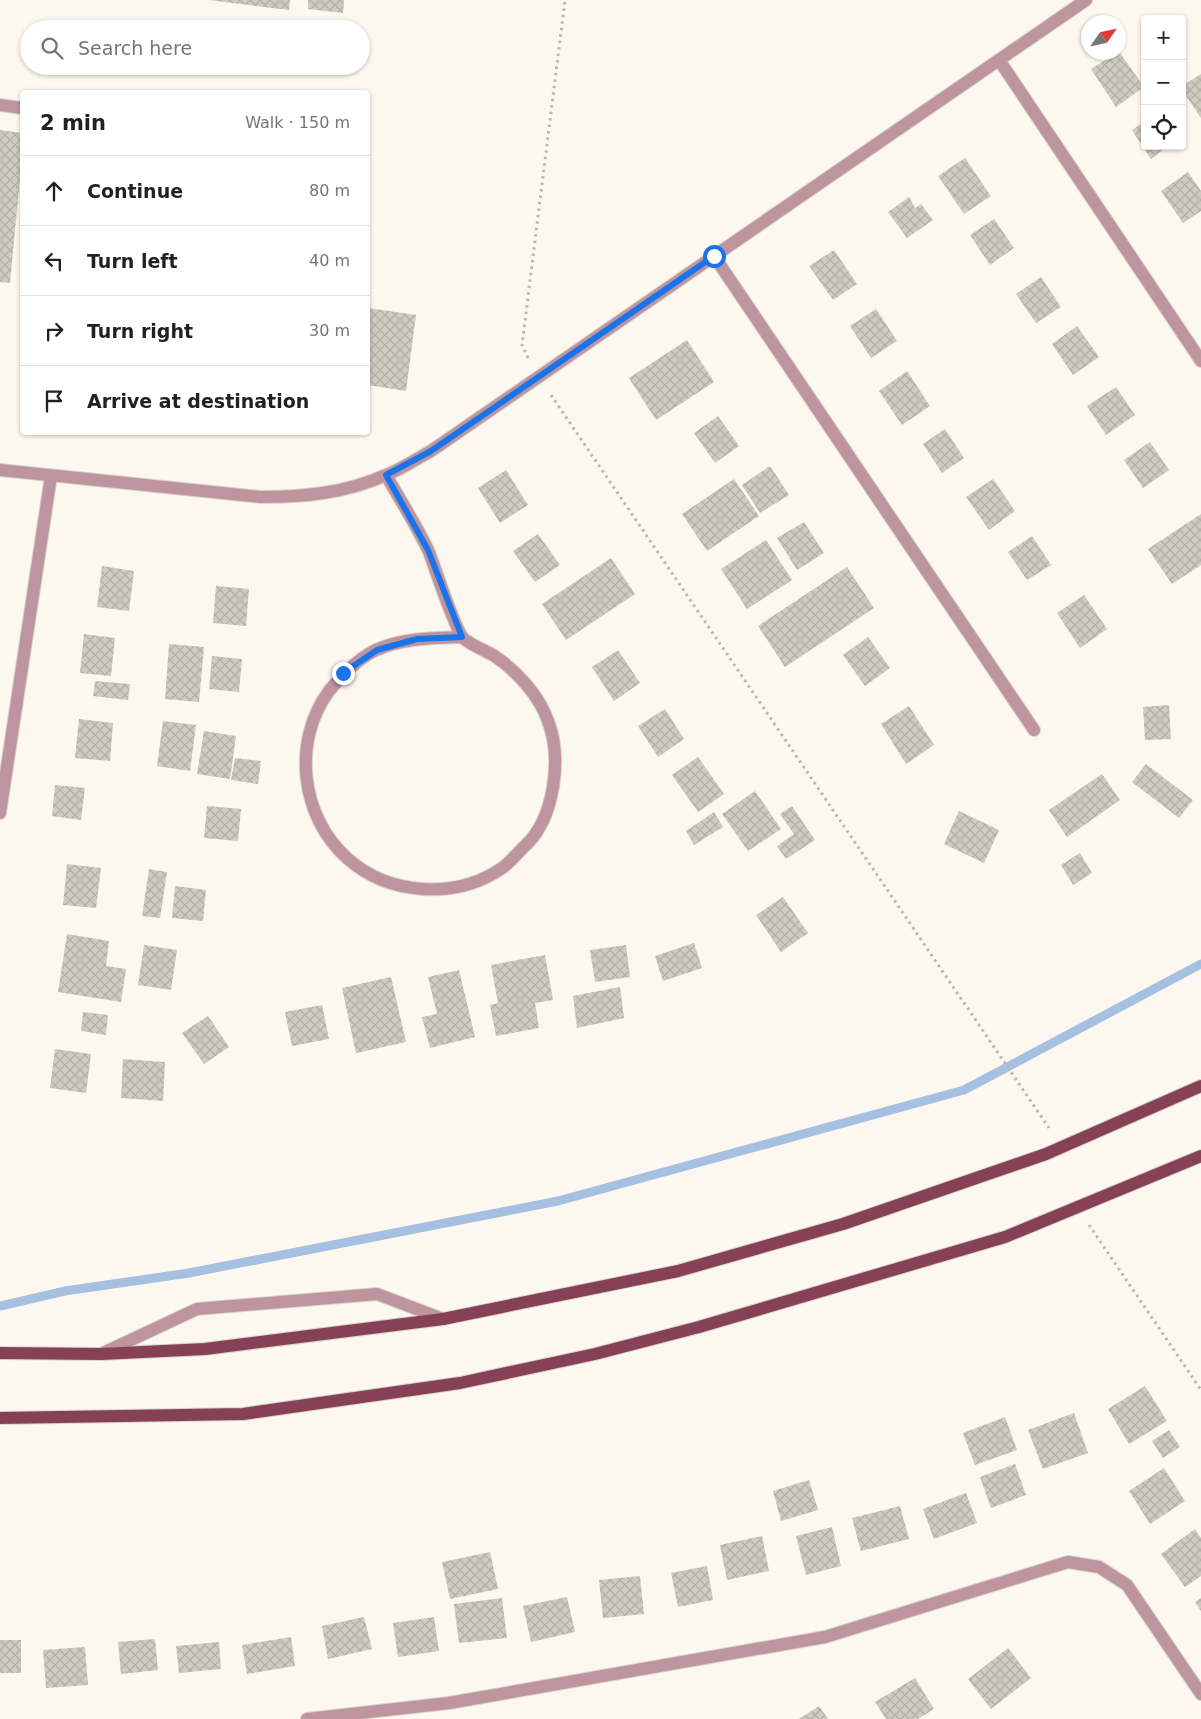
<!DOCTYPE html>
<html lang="en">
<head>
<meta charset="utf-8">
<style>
  :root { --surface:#fff; --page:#f6f6f6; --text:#202124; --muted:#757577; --line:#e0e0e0 }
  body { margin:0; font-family:"DejaVu Sans",sans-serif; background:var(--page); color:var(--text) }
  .controls { position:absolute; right:15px; top:15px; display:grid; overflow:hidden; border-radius:5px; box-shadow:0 1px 4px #0004 }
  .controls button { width:45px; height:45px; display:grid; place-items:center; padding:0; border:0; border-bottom:1px solid var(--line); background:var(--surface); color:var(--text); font:25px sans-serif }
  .compass { position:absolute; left:1081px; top:15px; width:45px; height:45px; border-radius:50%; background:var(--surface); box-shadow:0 1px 4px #0004; rotate:56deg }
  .stop { position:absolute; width:15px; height:15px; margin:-11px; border:4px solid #1a73e8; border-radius:50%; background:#fff }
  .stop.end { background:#1a73e8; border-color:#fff; box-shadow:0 1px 5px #0008 }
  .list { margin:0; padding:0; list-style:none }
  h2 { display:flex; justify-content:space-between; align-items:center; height:65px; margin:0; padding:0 20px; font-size:21px }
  h2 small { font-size:16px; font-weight:400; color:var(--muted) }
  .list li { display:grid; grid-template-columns:32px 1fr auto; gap:15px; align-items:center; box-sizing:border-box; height:70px; padding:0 20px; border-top:1px solid var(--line) }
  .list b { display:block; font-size:19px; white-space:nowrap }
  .list em { font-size:16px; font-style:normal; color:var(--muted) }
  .icon { flex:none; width:28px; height:28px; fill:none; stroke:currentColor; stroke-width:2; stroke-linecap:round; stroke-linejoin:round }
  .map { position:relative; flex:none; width:1201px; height:1719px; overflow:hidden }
  .search { position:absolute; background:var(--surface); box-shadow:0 1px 4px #0004; left:20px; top:20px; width:350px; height:55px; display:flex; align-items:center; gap:12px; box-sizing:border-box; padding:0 18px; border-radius:28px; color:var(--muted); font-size:19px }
  .panel { position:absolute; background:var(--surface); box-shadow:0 1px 4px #0004; left:20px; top:90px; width:350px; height:345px; border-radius:5px }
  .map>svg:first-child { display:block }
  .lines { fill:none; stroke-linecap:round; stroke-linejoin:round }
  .stream { stroke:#a6c0e1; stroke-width:9 }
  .building { fill:url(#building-cross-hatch) }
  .minor-casing { stroke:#d8d4cd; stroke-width:14 }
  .major-casing { stroke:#d8d4cd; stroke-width:14 }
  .path { stroke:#bab7b0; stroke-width:3; stroke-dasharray:2.5 4; stroke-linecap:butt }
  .minor { stroke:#be959f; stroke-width:12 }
  .major { stroke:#874157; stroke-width:12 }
  .route { stroke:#1a73e8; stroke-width:6 }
</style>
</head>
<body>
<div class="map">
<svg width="1201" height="1719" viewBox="0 0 1201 1719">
  <defs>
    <pattern id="building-cross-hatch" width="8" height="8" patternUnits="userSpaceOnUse" patternTransform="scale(1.25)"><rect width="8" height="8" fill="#cecbc2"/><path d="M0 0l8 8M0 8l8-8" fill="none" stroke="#b1afa7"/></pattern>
  </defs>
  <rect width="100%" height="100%" fill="#fcf8f0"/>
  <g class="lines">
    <!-- stream -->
    <path class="stream" d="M0 1306 65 1291 189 1273 558 1201 964 1090 1201 964"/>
  </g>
  <!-- building -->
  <path class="building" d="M209 0H290L289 10Z
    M308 0H344L343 13 308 9Z
    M1118 50 1144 87 1116 107 1091 69 1118 52Z
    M1201 74V118L1182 90V86Z
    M1145 121V146H1168L1151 159 1132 130Z
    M0 130 22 133V157L10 283 0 282Z
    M965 158 991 196 964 214 938 176Z
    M1188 172 1201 191V211L1183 223 1161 191Z
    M909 197 915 208 921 204 933 220 907 238 888 212Z
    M994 219 1014 248 990 265 970 235Z
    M834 250 857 284 833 300 809 266Z
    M1041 277 1061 307 1036 323 1016 294Z
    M368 308 416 315 406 391 368 385Z
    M876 309 897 341 871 358 850 326Z
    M1077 326 1099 357 1073 375 1052 344Z
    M687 340 714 382 656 420 629 378Z
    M907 371 930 406 902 425 879 391Z
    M1116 387 1135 415 1106 435 1087 406Z
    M718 416 739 446 715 463 694 433Z
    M945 429 964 458 942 473 923 444Z
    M1150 442 1169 470 1143 488 1124 460Z
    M770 466 789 495 760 513 742 485Z
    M506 470 528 505 500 523 478 488Z
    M734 479 759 516 707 551 682 514Z
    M993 479 1015 511 989 530 966 497Z
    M1201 514V565L1172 584 1148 549Z
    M804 522 824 553 797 570 777 538Z
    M538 534 560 565 535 582 513 551Z
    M1032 536 1051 565 1027 580 1008 552Z
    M766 540 792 580 747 609 721 569Z
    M611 558 635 594 566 640 542 604Z
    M102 566 134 571 129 611 97 607Z
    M847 567 874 608 785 667 758 626Z
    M216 586 249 589 246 626 213 623Z
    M1084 595 1107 629 1080 648 1057 613Z
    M84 634 115 638 111 676 80 673Z
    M868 637 890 668 865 686 843 655Z
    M169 644 204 647 199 702 165 699Z
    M618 650 640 683 614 701 592 667Z
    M212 656 242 659 239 692 209 689Z
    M95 681 130 684 128 700 93 696Z
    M1169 705 1171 739 1145 740 1143 707Z
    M909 706 934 745 906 764 881 724Z
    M665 709 684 739 658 757 638 726Z
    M79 719 113 723 110 761 75 758Z
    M163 721 196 725 190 771 157 766Z
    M204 731 236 736 230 779 197 774Z
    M698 757 724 794 698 812 672 775Z
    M235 758 261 761 258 784 231 780Z
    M1146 764 1193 800 1179 818 1132 782Z
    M1102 774 1120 800 1067 837 1049 810Z
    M55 785 85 788 81 820 52 816Z
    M755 791 781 829 748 851 722 814Z
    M207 806 241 809 238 841 204 838Z
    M792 806 815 840 786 859 777 846 794 834 780 814Z
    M959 811 999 830 984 863 944 844Z
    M714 812 723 827 694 845 686 831Z
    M1080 853 1092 873 1073 885 1061 865Z
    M67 864 101 868 96 908 63 905Z
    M149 869 167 872 160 918 142 916Z
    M175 886 206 890 203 921 172 918Z
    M783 897 808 933 781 952 756 915Z
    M67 934 109 941 106 966 126 969 121 1002 58 992Z
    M694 943 702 968 663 981 655 956Z
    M144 945 177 950 171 990 138 985Z
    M626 945 630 977 595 982 590 950Z
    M545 955 553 1000 535 1003 539 1028 496 1036 490 1005 498 1003 491 965Z
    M459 970 475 1037 430 1048 422 1017 437 1014 428 977Z
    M391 977 406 1042 356 1053 342 988Z
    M620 987 624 1018 577 1028 573 996Z
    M322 1005 329 1039 292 1046 285 1012Z
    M83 1012 108 1015 106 1035 81 1031Z
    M208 1016 229 1047 204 1064 182 1033Z
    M55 1049 91 1054 86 1093 50 1088Z
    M123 1059 165 1062 163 1101 121 1098Z
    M1145 1386 1167 1421 1129 1444 1108 1409Z
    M1074 1413 1088 1453 1043 1469 1028 1430Z
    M1005 1417 1017 1450 975 1465 963 1433Z
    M1169 1430 1180 1447 1163 1458 1152 1441Z
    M1015 1464 1026 1495 991 1508 980 1477Z
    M1164 1468 1185 1501 1150 1524 1129 1491Z
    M809 1480 818 1510 781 1521 773 1491Z
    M966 1493 977 1523 934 1539 923 1509Z
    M900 1506 909 1539 861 1551 852 1518Z
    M832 1527 841 1566 806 1575 796 1536Z
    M1195 1529 1201 1538V1576L1185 1587 1161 1554Z
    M762 1536 769 1571 727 1580 720 1545Z
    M490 1552 498 1589 450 1599 442 1562Z
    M707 1566 713 1600 678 1607 671 1573Z
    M640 1576 644 1614 603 1618 599 1580Z
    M567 1597 575 1632 531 1642 523 1606Z
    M502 1598 507 1638 459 1643 454 1604Z
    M1201 1598V1611L1195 1602Z
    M364 1617 372 1649 328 1659 322 1626Z
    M434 1617 439 1651 398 1657 393 1623Z
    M291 1637 295 1666 247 1674 242 1645Z
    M155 1639 158 1670 121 1674 118 1642Z
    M0 1640H21V1673H0Z
    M219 1642 221 1669 179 1673 176 1646Z
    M85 1647 88 1685 46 1688 43 1650Z
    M1008 1648 1031 1678 991 1709 968 1679Z
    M915 1678 934 1709 918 1719H886L875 1702Z
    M819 1706 828 1719H799Z"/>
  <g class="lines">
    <!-- minor casing -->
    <g class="minor-casing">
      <path id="minor" d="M999 60 1201 361
        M0 105 22 108
        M714 256 1034 730
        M0 470 261 497C304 497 346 493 386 475 402 469 416 459 431 451L1086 0
        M386 475C400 500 417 526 429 552 435 568 455 629 463 638 471 645 484 650 493 655 516 670 539 695 548 721 562 757 555 817 526 845 518 852 511 862 502 868 456 900 389 895 348 859 300 817 292 741 329 691 342 675 357 659 376 650 403 638 434 638 462 637
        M0 813 51 476
        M101 1354 197 1309 377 1294 443 1319
        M307 1719 449 1703 825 1637 1068 1562 1099 1567 1127 1585 1201 1694"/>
    </g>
    <!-- major casing -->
    <g class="major-casing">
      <path id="major" d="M0 1353 101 1354 205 1349 443 1319 678 1271 843 1224 1046 1154 1201 1086
        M0 1418 243 1414 460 1383 595 1354 699 1327 1005 1237 1201 1156"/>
    </g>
    <!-- path -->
    <path class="path" d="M528 358 522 345 565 0
      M551 395 1049 1128
      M1089 1225 1201 1390"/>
    <!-- minor -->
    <use href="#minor" class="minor"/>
    <!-- major -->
    <use href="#major" class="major"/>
  </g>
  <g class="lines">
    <!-- route -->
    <path class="route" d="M343 673 377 650 417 639 462 637 428 550 386 475 431 451 714 256"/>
  </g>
</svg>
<div class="controls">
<button>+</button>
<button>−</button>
<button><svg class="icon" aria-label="locate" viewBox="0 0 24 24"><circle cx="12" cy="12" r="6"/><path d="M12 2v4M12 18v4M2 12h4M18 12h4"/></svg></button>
</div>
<svg class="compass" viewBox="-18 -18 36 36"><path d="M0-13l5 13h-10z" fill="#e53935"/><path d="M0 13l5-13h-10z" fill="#757577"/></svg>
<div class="stop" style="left:714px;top:256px"></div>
<div class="stop end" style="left:343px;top:673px"></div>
<div class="search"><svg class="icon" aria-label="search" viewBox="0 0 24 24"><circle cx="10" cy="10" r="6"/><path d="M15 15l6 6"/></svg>Search here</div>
<section class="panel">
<h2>2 min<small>Walk · 150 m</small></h2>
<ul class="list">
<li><svg class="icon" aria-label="ahead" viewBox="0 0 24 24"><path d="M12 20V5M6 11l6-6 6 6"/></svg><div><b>Continue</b></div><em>80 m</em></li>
<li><svg class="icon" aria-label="left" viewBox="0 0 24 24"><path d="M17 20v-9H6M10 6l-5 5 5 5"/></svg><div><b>Turn left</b></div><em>40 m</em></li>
<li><svg class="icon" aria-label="right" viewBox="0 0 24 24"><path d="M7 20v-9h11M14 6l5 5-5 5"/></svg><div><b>Turn right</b></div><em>30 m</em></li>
<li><svg class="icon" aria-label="arrive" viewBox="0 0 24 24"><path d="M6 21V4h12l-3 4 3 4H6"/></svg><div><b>Arrive at destination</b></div></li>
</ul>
</section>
</div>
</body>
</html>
